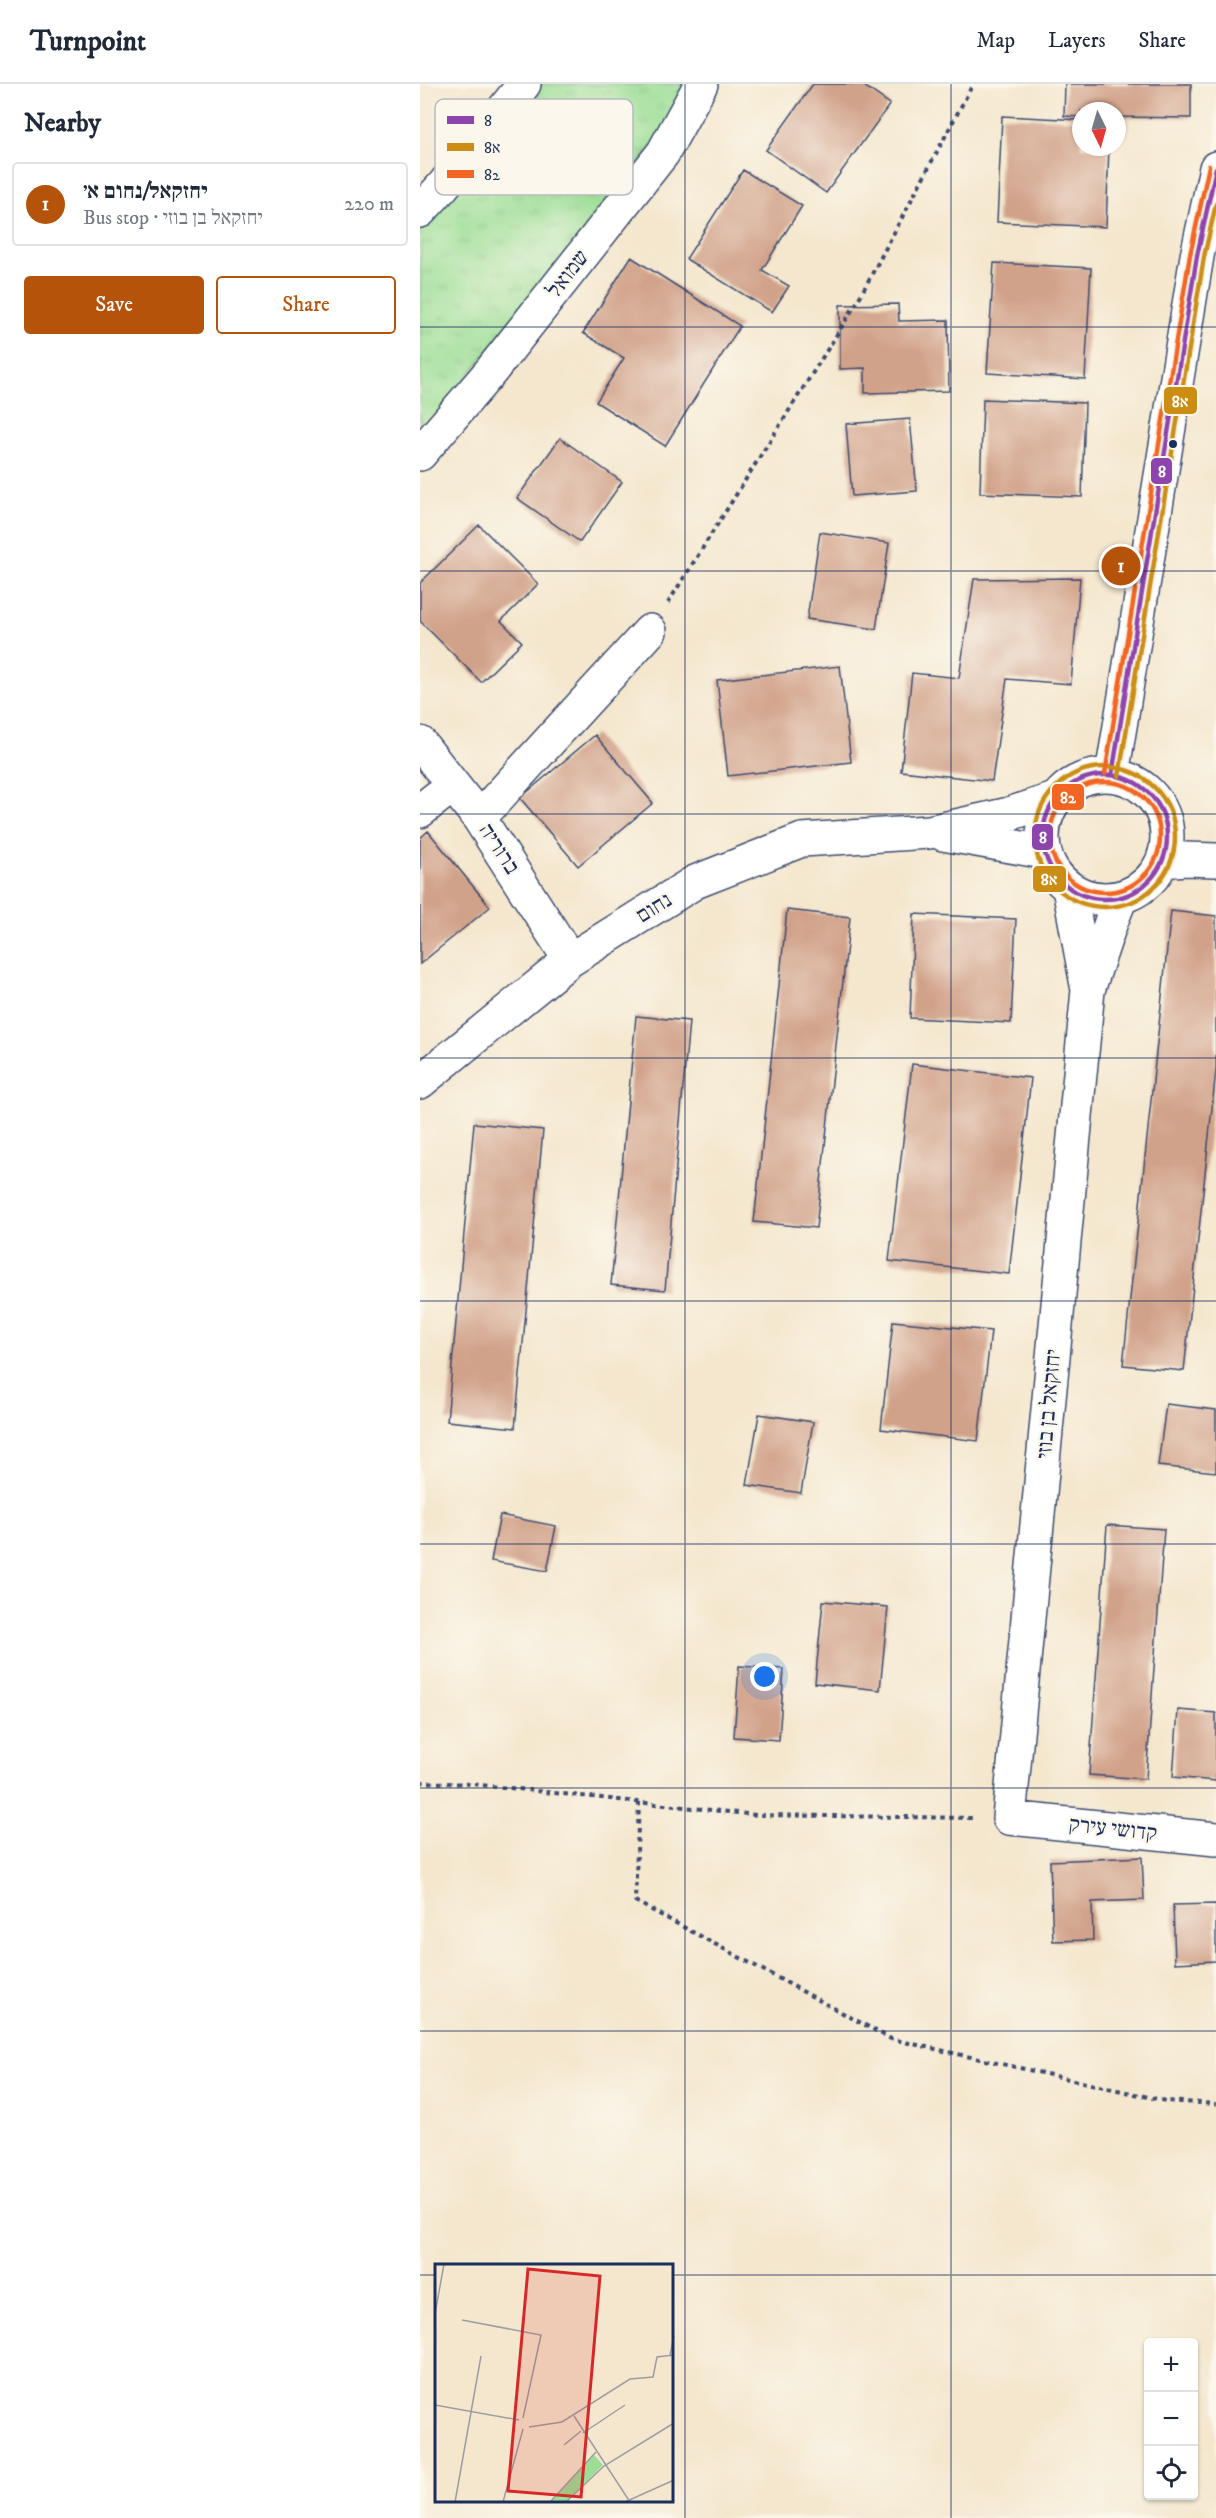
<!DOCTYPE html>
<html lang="en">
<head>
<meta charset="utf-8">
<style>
  :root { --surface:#fff; --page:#f2f2f3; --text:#1f2937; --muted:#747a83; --line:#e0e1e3; --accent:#b45309 }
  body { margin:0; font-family:"IM FELL DW Pica","Frank Ruhl Libre",serif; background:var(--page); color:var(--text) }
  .controls { position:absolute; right:18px; bottom:18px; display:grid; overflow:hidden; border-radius:6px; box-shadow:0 2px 4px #0004 }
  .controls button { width:54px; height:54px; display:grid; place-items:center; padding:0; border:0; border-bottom:2px solid var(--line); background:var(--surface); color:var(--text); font:30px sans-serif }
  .compass { position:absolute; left:652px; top:18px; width:54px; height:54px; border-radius:50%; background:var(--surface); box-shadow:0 2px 4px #0004; rotate:175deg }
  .you { position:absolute; left:345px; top:1593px; width:21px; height:21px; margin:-15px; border:4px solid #fff; border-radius:50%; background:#1a73e8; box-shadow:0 0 0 9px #1a73e833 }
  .badge { display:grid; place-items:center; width:39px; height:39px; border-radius:50%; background:var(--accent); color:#fff; font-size:20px; font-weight:700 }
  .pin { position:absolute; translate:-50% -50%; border:3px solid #fff; box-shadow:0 2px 6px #0006 }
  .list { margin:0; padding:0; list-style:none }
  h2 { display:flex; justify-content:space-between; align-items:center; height:78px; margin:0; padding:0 24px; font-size:26px }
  h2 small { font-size:20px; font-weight:400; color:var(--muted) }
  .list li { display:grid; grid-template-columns:39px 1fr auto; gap:18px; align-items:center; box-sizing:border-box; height:84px; margin:0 12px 12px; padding:0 12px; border:2px solid var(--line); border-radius:6px }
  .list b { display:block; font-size:22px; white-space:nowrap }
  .list p { margin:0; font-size:20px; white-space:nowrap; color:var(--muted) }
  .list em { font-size:20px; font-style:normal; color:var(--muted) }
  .actions { display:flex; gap:12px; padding:18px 24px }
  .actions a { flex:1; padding:14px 0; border:2px solid var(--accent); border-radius:6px; text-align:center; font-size:21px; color:var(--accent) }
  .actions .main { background:var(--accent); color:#fff }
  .icon { flex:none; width:33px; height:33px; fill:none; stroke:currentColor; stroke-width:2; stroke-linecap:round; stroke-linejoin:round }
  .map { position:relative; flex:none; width:796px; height:2434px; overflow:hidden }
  header { display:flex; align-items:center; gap:36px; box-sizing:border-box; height:84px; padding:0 30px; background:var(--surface); border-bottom:2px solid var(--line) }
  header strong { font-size:28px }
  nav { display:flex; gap:33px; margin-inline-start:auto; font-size:21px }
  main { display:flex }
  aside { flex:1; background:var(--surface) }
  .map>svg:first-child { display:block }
  .park { fill:url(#park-tufts); stroke:#5c867a; stroke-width:1.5 }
  .building { fill:#d1a28a }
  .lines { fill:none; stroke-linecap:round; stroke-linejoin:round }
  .minor-casing { stroke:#3c4b6f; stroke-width:36 }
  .path { stroke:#3c4b6f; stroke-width:4; stroke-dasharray:4.5 4.5; stroke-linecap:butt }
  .minor { stroke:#fff; stroke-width:33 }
  .bus-1-casing { stroke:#fbf7ec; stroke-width:9 }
  .bus-2-casing { stroke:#fbf7ec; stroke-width:9 }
  .bus-3-casing { stroke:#fbf7ec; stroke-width:9 }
  .bus-1 { stroke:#8e44ad; stroke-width:4.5 }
  .bus-2 { stroke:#cb8e13; stroke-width:4.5 }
  .bus-3 { stroke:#f26522; stroke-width:4.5 }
  .grid { fill:none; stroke:#1b2f5e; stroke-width:1.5; stroke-opacity:0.55 }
  .bus-dot { fill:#1b2f5e; stroke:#fbf7ec; stroke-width:2 }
  .labels { text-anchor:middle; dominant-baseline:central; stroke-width:5; stroke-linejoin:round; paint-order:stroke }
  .street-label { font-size:22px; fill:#1b2f5e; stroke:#fbf7ec }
  .inset-road { fill:none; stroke:#9d9da1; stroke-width:1.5 }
  .view { fill:#d62828; fill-opacity:0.15; stroke:#d62828; stroke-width:3 }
  .inset-edge { fill:none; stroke:#1b2f5e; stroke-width:3 }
  .key { fill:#fbf7ec; stroke:#b8bbc1; stroke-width:1.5 }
  .key-label { font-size:16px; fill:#1b2f5e }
  .line-badge { stroke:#fbf7ec; stroke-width:2 }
  .badge-label { font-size:16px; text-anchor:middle; font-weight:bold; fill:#fff }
</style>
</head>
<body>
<header>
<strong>Turnpoint</strong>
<nav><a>Map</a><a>Layers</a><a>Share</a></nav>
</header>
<main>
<aside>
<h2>Nearby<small></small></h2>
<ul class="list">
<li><span class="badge">1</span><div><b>יחזקאל/נחום א׳</b><p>Bus stop · יחזקאל בן בוזי</p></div><em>220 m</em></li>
</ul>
<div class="actions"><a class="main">Save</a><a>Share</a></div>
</aside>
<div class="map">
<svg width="796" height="2434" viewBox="0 0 796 2434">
  <defs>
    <pattern id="park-tufts" width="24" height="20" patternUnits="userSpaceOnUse" patternTransform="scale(1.5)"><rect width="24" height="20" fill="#9cde95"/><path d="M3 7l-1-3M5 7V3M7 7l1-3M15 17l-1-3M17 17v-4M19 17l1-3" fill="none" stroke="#86bf83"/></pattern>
  </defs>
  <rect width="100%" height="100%" fill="#fbf7ec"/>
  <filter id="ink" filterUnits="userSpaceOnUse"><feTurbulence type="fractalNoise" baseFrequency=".0167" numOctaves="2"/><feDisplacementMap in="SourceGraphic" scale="12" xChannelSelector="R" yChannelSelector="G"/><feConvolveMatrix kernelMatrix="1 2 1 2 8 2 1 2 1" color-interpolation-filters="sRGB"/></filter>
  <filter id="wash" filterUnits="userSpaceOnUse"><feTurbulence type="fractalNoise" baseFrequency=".008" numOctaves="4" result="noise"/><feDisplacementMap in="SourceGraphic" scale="24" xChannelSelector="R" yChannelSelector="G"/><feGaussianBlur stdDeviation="1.35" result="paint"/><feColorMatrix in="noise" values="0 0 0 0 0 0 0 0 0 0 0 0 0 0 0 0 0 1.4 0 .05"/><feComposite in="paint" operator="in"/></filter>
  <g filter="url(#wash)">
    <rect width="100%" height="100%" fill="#f4e7ce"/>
    <!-- park -->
    <path class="park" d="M109 0H273L255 35 0 352V144Z"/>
    <g id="blocks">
      <!-- building -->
      <path class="building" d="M393 0H441L470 20 406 109 346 66Z
        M645 0H771V34L697 33V27H661V33L644 32Z
        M582 32 661 36V63H689L686 143 577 138Z
        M323 86 382 122 342 186 369 202 352 228 266 175Z
        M211 173 320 242 245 362 176 318 204 274 163 249Z
        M574 179 671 184 665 295 567 289Z
        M478 220 479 237 528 236 529 307 445 309V284L420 285V221Z
        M563 315 665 319 662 413 560 409Z
        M490 335 497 407 432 412 426 340Z
        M140 354 202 398 160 458 97 414Z
        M59 441 118 500 81 537 102 558 61 598 0 537V499Z
        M400 448 469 459 456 545 387 535Z
        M660 494 651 600 587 595 572 697 481 687 492 589 539 594 554 495Z
        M420 582 431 678 308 692 297 596Z
        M175 651 233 719 158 782 100 714Z
        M8 747 70 823 0 880V754Z
        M367 826 430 833 396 1144 334 1138Z
        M751 827 796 832V986L764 1287 703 1281Z
        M494 830 596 835 591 939 490 934Z
        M216 932 269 937 245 1206 191 1201Z
        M492 980 611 994 589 1190 469 1177Z
        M54 1039 123 1046 95 1344 27 1337Z
        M473 1237 571 1247 558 1357 461 1345Z
        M746 1320 796 1326V1388L738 1382Z
        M339 1330 393 1338 381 1409 327 1401Z
        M80 1431 136 1442 127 1487 71 1477Z
        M687 1441 744 1445 726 1695 669 1691Z
        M403 1517 468 1523 460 1606 395 1599Z
        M319 1582 364 1585 359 1656 314 1653Z
        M758 1626 796 1629V1697L753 1693Z
        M722 1773 724 1816 672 1818 673 1856 633 1857 630 1777Z
        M796 1820V1877L755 1879 753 1821Z"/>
    </g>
  </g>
  <g filter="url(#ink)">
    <use href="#blocks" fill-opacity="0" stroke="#3c4b6f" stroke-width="1.5"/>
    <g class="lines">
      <!-- minor casing -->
      <g class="minor-casing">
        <path id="minor" d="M0 127 23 102 104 0
          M0 370 71 287 243 69 281 0
          M0 659 59 734 150 876
          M623 753a62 62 0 1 1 124 0a62 62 0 1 1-124 0Z
          M692 691 777 172 796 84
          M0 727 33 701
          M59 734 230 547
          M523 750 624 768
          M743 777 765 775 796 776
          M649 804 667 901
          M701 813 691 838 668 906 589 1734 796 1755
          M0 998 150 876 275 798 382 756 509 748 589 730 635 715"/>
      </g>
      <!-- path -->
      <path class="path" d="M248 519 436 220 553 0
        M0 1698 52 1700 337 1731 555 1734
        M219 1718 215 1817 471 1955 746 2017 796 2020"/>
      <!-- minor -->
      <use href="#minor" class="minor"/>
      <!-- bus-1 casing -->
      <g class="bus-1-casing">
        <path id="bus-1" d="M623 753a62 62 0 1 1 124 0a62 62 0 1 1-124 0Z
          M692 691 777 172 796 84"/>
      </g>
      <!-- bus-2 casing -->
      <g class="bus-2-casing">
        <path id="bus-2" d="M615 753a70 70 0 1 1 140 0a70 70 0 1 1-140 0Z
          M699 692 784 173 796 120"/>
      </g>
      <!-- bus-3 casing -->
      <g class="bus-3-casing">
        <path id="bus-3" d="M685 690 770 171 789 82
          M630 753a55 55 0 1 1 110 0a55 55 0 1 1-110 0Z"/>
      </g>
      <!-- bus-1 -->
      <use href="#bus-1" class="bus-1"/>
      <!-- bus-2 -->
      <use href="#bus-2" class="bus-2"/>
      <!-- bus-3 -->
      <use href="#bus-3" class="bus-3"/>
    </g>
  </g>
  <!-- grid -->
  <path class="grid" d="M265 0V2434M531 0V2434M0 243H796M0 487H796M0 730H796M0 974H796M0 1217H796M0 1460H796M0 1704H796M0 1947H796M0 2191H16M252 2191H796"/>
  <!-- markers -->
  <circle class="bus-dot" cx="753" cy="360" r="5"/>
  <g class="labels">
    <!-- street labels -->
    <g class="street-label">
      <text transform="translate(148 190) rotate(-52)">שמואל</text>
      <text transform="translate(79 765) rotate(57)">ברוריה</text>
      <text transform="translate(234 824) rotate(-32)">נחום</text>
      <text transform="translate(629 1320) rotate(-85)">יחזקאל בן בוזי</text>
      <text transform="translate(693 1745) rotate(6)">קדושי עירק</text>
    </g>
  </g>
  <!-- overview -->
  <g transform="translate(15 2180)">
    <rect width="238" height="238" fill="#f4e7ce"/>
    <path d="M159 191 168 201 131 238H116Z" fill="#9cde95"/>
    <path class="inset-road" d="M0 50 9 0M27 56 106 71 88 154M235 91 239 72M0 141 84 156M139 152 195 238M94 163 127 158 195 115 218 113 222 93 239 91M148 169 190 141M129 181 146 167M20 238 46 92M68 238 88 165M115 238 161 188M131 238 169 202 239 159M190 238 239 216"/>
    <path class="view" d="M93 5 165 12 146 233 73 227Z"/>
    <rect width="238" height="238" class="inset-edge"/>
  </g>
  <!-- legend -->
  <rect x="15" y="15" width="198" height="96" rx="9" class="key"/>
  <rect x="27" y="32" width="27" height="8" fill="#8e44ad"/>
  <rect x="27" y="59" width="27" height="8" fill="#cb8e13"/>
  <rect x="27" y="86" width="27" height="8" fill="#f26522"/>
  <g class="key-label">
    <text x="64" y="42">8</text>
    <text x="64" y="69">8א</text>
    <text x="64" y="96">82</text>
  </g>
  <g class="line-badge">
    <rect x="743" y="302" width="35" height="29" rx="6" fill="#cb8e13"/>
    <rect x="730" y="373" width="23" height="28" rx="6" fill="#8e44ad"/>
    <rect x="631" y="699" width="34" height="28" rx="6" fill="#f26522"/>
    <rect x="611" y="739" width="23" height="28" rx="6" fill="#8e44ad"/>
    <rect x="612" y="781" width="35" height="28" rx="6" fill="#cb8e13"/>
  </g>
  <g class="badge-label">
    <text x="760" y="323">8א</text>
    <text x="742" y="393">8</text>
    <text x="648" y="719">82</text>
    <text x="623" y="759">8</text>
    <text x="629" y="801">8א</text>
  </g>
</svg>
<div class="controls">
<button>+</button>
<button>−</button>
<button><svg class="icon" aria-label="locate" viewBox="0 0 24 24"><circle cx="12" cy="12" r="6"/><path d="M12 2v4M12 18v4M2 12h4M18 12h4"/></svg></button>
</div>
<svg class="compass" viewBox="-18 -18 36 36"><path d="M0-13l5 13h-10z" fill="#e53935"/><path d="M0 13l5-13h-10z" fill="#747a83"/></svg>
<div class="you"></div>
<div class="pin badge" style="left:701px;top:482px">1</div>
</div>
</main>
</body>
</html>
